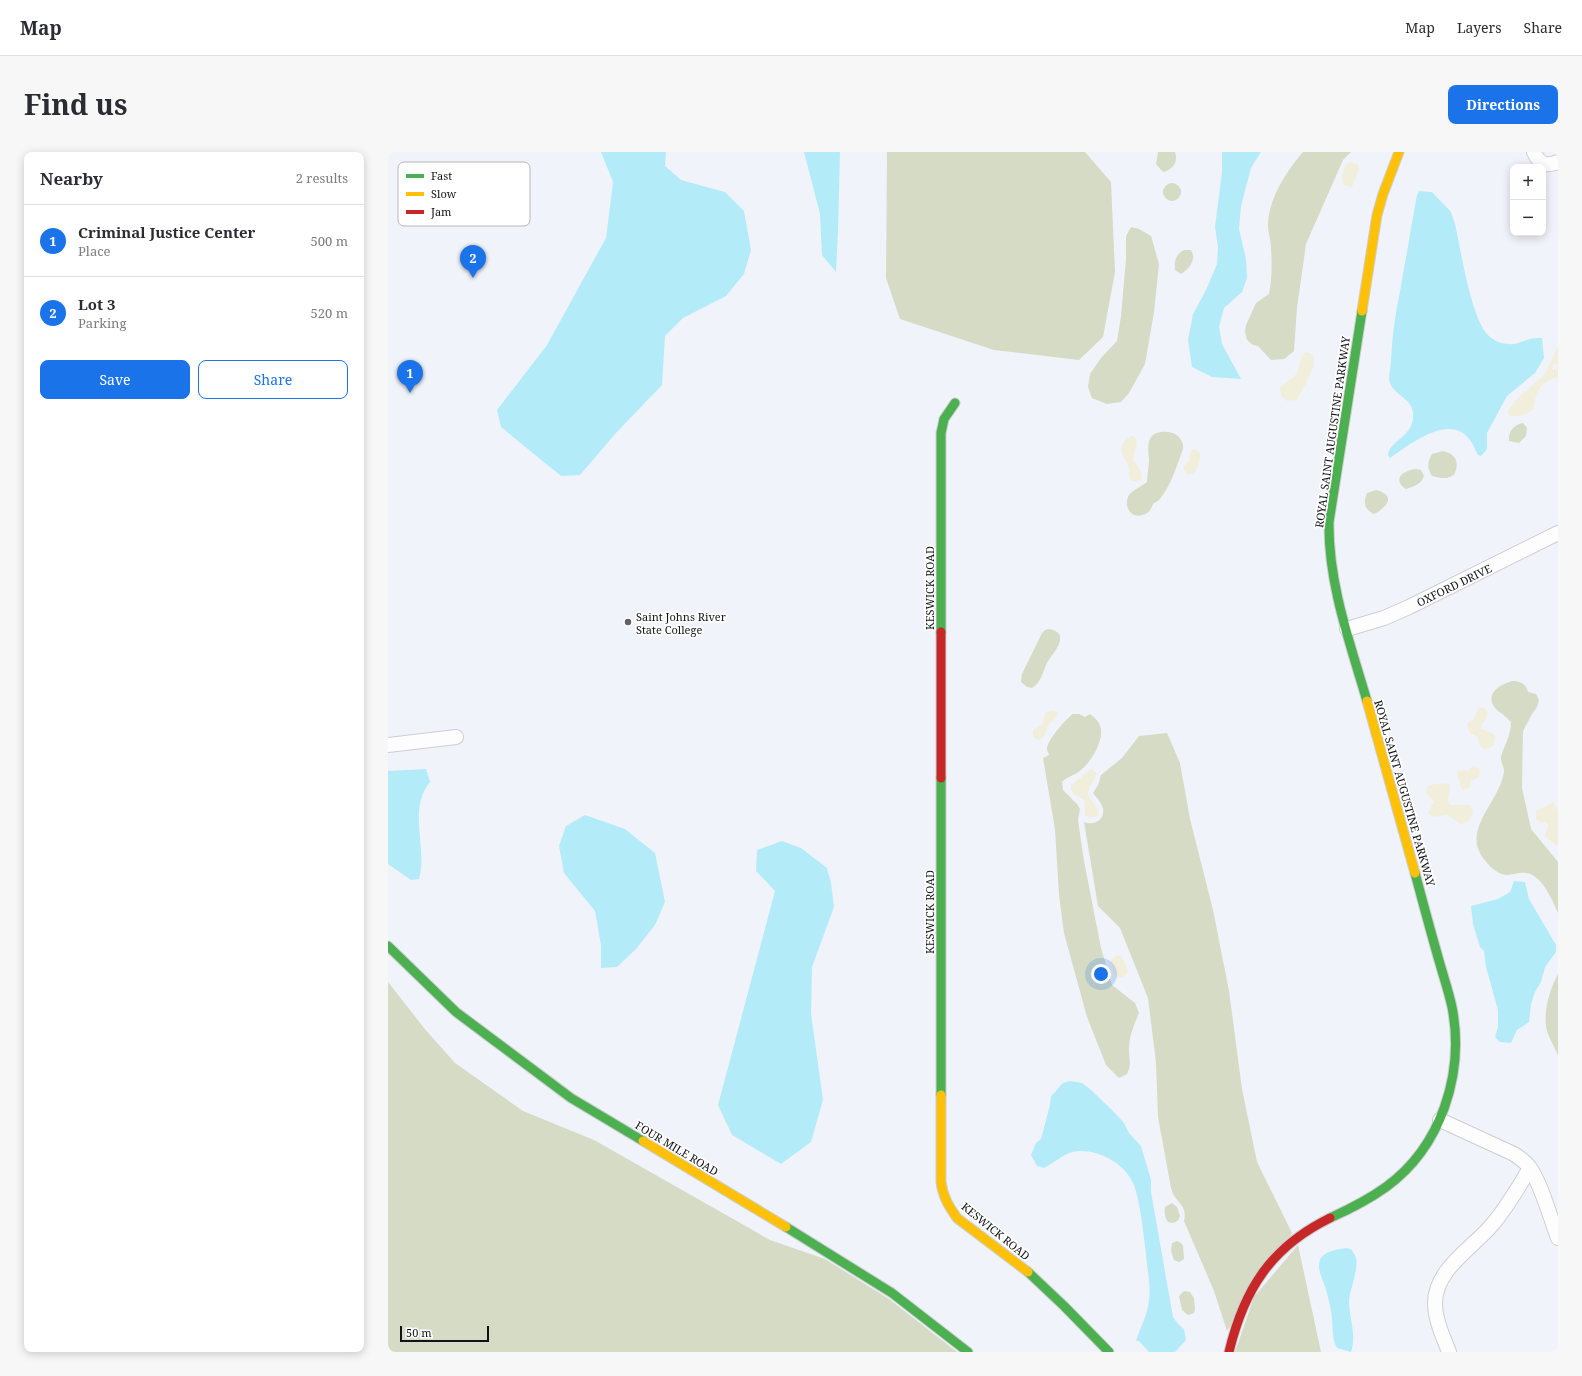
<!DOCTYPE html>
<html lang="en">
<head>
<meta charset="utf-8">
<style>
  :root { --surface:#fff; --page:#f7f7f7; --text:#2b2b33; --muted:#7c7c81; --line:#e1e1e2; --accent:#1a73e8 }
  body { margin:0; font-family:"Noto Serif",serif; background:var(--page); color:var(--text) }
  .controls { position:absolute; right:12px; top:12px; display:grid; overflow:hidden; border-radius:8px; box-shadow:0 2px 10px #0003 }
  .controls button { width:36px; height:36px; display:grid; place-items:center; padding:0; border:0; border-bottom:1px solid var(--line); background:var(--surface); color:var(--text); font:20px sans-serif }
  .scale { position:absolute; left:12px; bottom:10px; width:89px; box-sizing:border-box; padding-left:4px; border:2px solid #121317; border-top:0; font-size:11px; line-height:14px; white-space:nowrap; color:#121317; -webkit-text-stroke:3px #fff; paint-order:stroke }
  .you { position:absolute; left:713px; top:822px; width:14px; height:14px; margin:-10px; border:3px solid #fff; border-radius:50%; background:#1a73e8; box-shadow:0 0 0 6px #1a73e833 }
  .badge { display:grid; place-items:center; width:26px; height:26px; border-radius:50%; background:var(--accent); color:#fff; font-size:13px; font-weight:700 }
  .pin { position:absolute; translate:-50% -33px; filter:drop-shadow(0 1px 2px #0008) }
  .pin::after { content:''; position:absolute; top:21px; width:14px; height:12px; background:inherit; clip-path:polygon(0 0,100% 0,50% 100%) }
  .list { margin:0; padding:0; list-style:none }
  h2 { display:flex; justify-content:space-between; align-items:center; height:52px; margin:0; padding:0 16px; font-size:17px }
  h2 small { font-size:13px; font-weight:400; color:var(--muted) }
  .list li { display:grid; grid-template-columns:26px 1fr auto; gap:12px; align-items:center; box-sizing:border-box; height:72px; padding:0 16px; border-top:1px solid var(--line) }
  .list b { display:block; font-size:15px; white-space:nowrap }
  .list p { margin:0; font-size:13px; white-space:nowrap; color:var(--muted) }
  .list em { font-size:13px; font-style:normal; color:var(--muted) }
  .actions { display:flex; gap:8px; padding:12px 16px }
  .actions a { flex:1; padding:9px 0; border:1px solid var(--accent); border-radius:8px; text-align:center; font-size:14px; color:var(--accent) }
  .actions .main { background:var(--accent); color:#fff }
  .map { position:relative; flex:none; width:1170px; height:1200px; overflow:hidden; border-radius:8px }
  header { display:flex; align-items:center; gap:24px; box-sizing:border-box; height:56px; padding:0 20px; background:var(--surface); border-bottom:1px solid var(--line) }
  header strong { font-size:19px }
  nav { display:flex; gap:22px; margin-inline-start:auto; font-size:14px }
  .intro { display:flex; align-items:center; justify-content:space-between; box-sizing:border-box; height:96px; padding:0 24px }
  h1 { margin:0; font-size:28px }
  .button { padding:10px 18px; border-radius:8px; background:var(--accent); color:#fff; font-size:14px; font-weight:700 }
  main { display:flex; gap:24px; padding:0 24px }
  aside { flex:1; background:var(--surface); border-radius:8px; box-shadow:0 2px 10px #0003 }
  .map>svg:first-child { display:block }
  .green { fill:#d5dbc5 }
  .sand { fill:#f2eedc }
  .water { fill:#b4ebf9 }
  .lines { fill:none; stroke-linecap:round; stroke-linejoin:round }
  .street-casing { stroke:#ccced3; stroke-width:16 }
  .fast-casing { stroke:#ccced3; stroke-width:11 }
  .slow-casing { stroke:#ccced3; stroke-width:11 }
  .jam-casing { stroke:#ccced3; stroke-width:11 }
  .street { stroke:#fdfdfe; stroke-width:14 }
  .fast { stroke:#4caf50; stroke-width:9 }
  .slow { stroke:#ffc107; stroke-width:9 }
  .jam { stroke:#c62828; stroke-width:9 }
  .poi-dot { fill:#606166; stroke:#fff; stroke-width:1.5 }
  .labels { text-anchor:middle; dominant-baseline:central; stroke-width:3.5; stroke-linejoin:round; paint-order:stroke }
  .street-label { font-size:11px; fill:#121317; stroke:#fff }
  .poi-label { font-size:11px; fill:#121317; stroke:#fff; text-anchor:start }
  .key { fill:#fff; stroke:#b8b8b9; stroke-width:1 }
  .key-label { font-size:11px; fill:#121317 }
</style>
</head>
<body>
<header>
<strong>Map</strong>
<nav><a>Map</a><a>Layers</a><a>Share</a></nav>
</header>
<div class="intro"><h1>Find us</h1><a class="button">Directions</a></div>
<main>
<aside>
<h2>Nearby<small>2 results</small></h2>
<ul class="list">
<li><span class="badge">1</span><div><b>Criminal Justice Center</b><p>Place</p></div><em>500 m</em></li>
<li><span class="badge">2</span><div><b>Lot 3</b><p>Parking</p></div><em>520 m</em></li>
</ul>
<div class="actions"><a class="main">Save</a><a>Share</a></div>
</aside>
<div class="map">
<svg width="1170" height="1200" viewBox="0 0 1170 1200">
  <rect width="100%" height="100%" fill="#f1f3fa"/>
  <!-- green -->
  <path class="green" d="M499 0H697L723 30 727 120 715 185 691 208 606 198 512 167 498 126Z
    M770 0H787C790 10 786 16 776 20L773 18 768 12Z
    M915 0H963L955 8 918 92 909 156 906 199 896 207 883 208 870 194 865 193 859 188 857 180 858 173 868 151 881 142C884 127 884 112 883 96 883 89 880 81 880 74 880 47 898 20 915 0Z
    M775 40a9 9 0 1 1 18 0a9 9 0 1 1-18 0Z
    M743 75 751 77 763 84 771 112 766 160 757 212 741 241 733 250 719 252 704 246 700 235 702 222 713 206 729 189 733 164 738 107V84Z
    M796 98H803C809 108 801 117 793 122L787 118C786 109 788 102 796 98Z
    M1135 271 1139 276 1138 284 1131 291 1121 289C1120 279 1126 273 1135 271Z
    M773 280C784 279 791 282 795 292V297C789 313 783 334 771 348 770 349 768 350 766 351 763 355 763 359 759 361 745 370 734 355 741 343 745 338 754 334 759 330 759 323 761 315 761 308 760 295 758 282 773 280Z
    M1055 299C1068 302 1072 310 1066 323L1059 326H1053L1044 324C1039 316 1039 310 1044 302Z
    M1028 317 1033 318 1036 324C1033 333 1026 334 1018 337 1003 327 1016 318 1028 317Z
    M988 338C1008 343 1000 355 986 362 976 357 975 351 979 341Z
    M661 477C683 481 667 499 660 509 655 517 654 531 644 536L639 535 633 530 634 522 654 481 657 478Z
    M1124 529C1133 529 1138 532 1140 540L1148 542 1151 548 1149 555 1144 562 1135 579 1134 636 1143 677 1170 710V761C1164 748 1158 732 1146 724 1138 718 1128 722 1119 723 1109 723 1098 711 1093 703 1078 679 1105 653 1113 631 1114 627 1116 623 1116 619 1116 614 1112 609 1113 604 1117 592 1123 583 1123 570 1119 566 1115 562 1110 559 1094 544 1110 533 1124 529Z
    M685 562H691L697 565 702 562C707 566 712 570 713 577 715 590 703 610 693 618 687 623 680 624 674 630L675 638 689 652 692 657 690 668 696 709 713 796 724 833 747 851 751 861C746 873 741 884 741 898 741 909 744 911 739 922L731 926 718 913 699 865 676 781 671 743 667 677 655 606 661 603C661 601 659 599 659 597 659 588 678 567 685 562Z
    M779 581 792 611 802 667 825 758 841 839 854 937 869 1010 904 1081 839 1179 826 1139 796 1069C799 1057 793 1053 787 1045 785 1043 784 1039 783 1036L770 965 768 910 760 846 732 776 710 754 696 670C705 674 717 669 715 657 714 651 709 646 705 641L710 633 713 623 734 606 751 584Z
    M1170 822V903C1166 894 1159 883 1158 874 1156 856 1162 837 1170 822Z
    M0 830 36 876 67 911 135 959 206 988 382 1088 437 1107 501 1147 569 1200H0Z
    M784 1051 789 1055 792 1064C790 1070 787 1072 780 1070 777 1066 776 1061 777 1055Z
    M789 1089 793 1091 795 1094 796 1107 791 1110 786 1108 783 1099 784 1091Z
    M910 1093 933 1200H847L866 1145Z
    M796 1139 802 1140 806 1146 807 1158 806 1161 800 1163 794 1158 791 1144Z"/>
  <!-- sand -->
  <path class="sand" d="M962 10 971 13V17L964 35 955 33 954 24 957 13Z
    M1169 196H1170V214L1166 211 1164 217 1168 218 1170 214V225C1157 228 1150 234 1147 248 1146 251 1146 254 1145 257 1141 263 1128 265 1121 264L1120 259 1128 248 1157 222Z
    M918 200 924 202C931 215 915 235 909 248L899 249 893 244 892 235C898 229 905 228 909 220 913 214 911 205 918 200Z
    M743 284H746L749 290 745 307 754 322 753 328 750 329H744C739 324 743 319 740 314 740 312 738 310 737 308 731 298 733 290 743 284Z
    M806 297 811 299C814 308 810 315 805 322H799L796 318V314L801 308 803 299Z
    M1093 555 1099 558C1100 566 1098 567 1093 573V577C1104 581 1112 581 1104 595L1097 597 1092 594 1090 585 1082 581 1079 574 1080 570 1086 567 1089 557Z
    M663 558 669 560 668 566 660 573 656 585 651 588 646 586 645 583V578L654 572 657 561Z
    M1085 614 1091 616 1092 619 1091 625 1083 629 1082 635 1076 638 1073 636 1069 621 1070 618 1080 619Z
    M703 617 708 620C709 629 699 635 700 642 701 647 708 653 710 659L709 664 702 666 697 663 696 648C689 644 682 643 683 633Z
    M1058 631 1062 633 1060 649 1063 653H1082L1085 659C1084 665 1080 671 1073 672L1059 663 1046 665 1040 661 1046 650 1038 641 1039 635 1041 633Z
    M1165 650 1170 659V694C1167 692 1159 687 1157 684L1160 673 1158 670H1152L1148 668V659Z
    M731 803 734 805 740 819 736 825 730 826 727 825 721 810 727 804Z"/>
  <!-- water -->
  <path class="water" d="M213 0H278L277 14 293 28 337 40 356 59 363 98 356 122 338 144 295 166 277 184 274 233 228 281 192 323 173 324 113 275 109 258 159 193 218 86 225 30Z
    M416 0H452L450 79 448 120 434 103 432 62Z
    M834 0H873L863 16 853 54 851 77 858 107 859 126 854 140 836 156 831 175 834 192 853 227 824 225 804 215 800 188 805 162 818 138 829 112 830 95 827 75 834 20Z
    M1031 39 1044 40 1063 60 1067 72C1073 98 1083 168 1101 184 1106 189 1114 192 1121 192 1128 193 1133 190 1139 188 1144 186 1149 186 1154 186L1156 206 1147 221 1119 244 1099 281V297L1093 304 1090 303C1087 298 1085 291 1081 287 1061 261 1021 293 1002 306L1000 303C1002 287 1027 285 1025 261 1024 245 1002 242 1001 227 1001 221 1003 215 1003 209 1004 185 1007 163 1012 139 1018 107 1023 75 1029 43Z
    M38 617 42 630C19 659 40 695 31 727L23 728 0 712V619Z
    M197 663 237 677 267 701 277 750 267 773 248 797 229 815 213 816V793L207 759 176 721 171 694 178 674Z
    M394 689 413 696 439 716 443 731 446 755 424 815 423 861 435 948 423 990 393 1012 344 983 330 953 387 739 368 719 369 698Z
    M1126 729 1137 730 1141 747 1168 793V800L1157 815 1153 830 1147 840 1143 852 1141 870 1129 878 1123 891 1112 890 1107 885 1110 875V858L1098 815 1096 799 1092 795 1085 772 1083 754 1110 747 1122 740Z
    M682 929 694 931 702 937 724 958 736 971 741 981 753 994 763 1028V1040L785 1165 790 1172 796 1177 798 1188 787 1200H761L751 1189H748C752 1176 760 1162 761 1148 763 1133 759 1117 758 1102 756 1084 752 1049 746 1033 737 1012 714 999 692 999 678 999 668 1010 656 1016L649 1014 643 1003 648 991 653 987 662 953 663 944C672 937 670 931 682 929Z
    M959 1096 964 1098C965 1101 967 1103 968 1106 971 1115 962 1138 961 1148 961 1166 969 1183 963 1200L949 1196C944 1187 945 1177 944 1166 943 1158 941 1149 939 1141 937 1131 928 1119 932 1108 935 1099 951 1097 959 1096Z"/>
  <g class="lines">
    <!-- street casing -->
    <g class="street-casing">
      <path id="street" d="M1146 0C1151 12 1158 15 1170 10
        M959 477 996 466 1021 455 1170 381
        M0 593 68 585
        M1052 968 1126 1002C1132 1006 1138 1010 1142 1016 1154 1034 1162 1065 1170 1086
        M1061 1200C1055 1184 1047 1168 1047 1151 1047 1118 1083 1097 1103 1074 1118 1057 1130 1036 1142 1016"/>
    </g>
    <!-- fast casing -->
    <g class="fast-casing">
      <path id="fast" d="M974 159 941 370C940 431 962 491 979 549
        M553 480V281L556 267 567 251
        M553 626V943
        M0 794 68 860 183 946 255 989
        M942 1066C962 1057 980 1048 998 1035 1053 995 1077 922 1064 855 1061 841 1056 826 1052 812 1043 781 1035 751 1027 721
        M398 1075 504 1141 580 1200
        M640 1120 676 1154 721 1200"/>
    </g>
    <!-- slow casing -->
    <g class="slow-casing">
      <path id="slow" d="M974 159 989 63 995 42 1011 0
        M979 549 1027 721
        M553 943V1030C555 1045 560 1053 569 1066L640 1120
        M255 989 398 1075"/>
    </g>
    <!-- jam casing -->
    <g class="jam-casing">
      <path id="jam" d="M553 480V626
        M841 1200C856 1137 883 1095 942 1066"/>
    </g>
    <!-- street -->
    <use href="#street" class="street"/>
    <!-- fast -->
    <use href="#fast" class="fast"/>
    <!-- slow -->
    <use href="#slow" class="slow"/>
    <!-- jam -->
    <use href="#jam" class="jam"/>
  </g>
  <!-- markers -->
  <circle class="poi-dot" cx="240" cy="470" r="4"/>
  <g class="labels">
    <!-- street labels -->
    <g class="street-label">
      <text transform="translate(944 280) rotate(-82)">ROYAL SAINT AUGUSTINE PARKWAY</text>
      <text transform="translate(1066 433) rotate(-26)">OXFORD DRIVE</text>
      <text transform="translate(541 436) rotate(-90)">KESWICK ROAD</text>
      <text transform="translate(1017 641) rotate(74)">ROYAL SAINT AUGUSTINE PARKWAY</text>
      <text transform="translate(541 760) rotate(-90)">KESWICK ROAD</text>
      <text transform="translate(289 996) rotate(31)">FOUR MILE ROAD</text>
      <text transform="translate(608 1079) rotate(39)">KESWICK ROAD</text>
    </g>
    <!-- poi labels -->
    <g class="poi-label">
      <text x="248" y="464">Saint Johns River<tspan x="248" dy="13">State College</tspan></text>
    </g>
  </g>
  <!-- legend -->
  <rect x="10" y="10" width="132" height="64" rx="6" class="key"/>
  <rect x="18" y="22" width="18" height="4" fill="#4caf50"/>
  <rect x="18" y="40" width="18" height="4" fill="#ffc107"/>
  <rect x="18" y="58" width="18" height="4" fill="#c62828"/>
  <g class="key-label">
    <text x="43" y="28">Fast</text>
    <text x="43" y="46">Slow</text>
    <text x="43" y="64">Jam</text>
  </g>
</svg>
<div class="controls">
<button>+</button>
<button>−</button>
</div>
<div class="scale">50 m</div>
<div class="you"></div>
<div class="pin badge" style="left:22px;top:241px">1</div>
<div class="pin badge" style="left:85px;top:126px">2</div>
</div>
</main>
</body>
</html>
